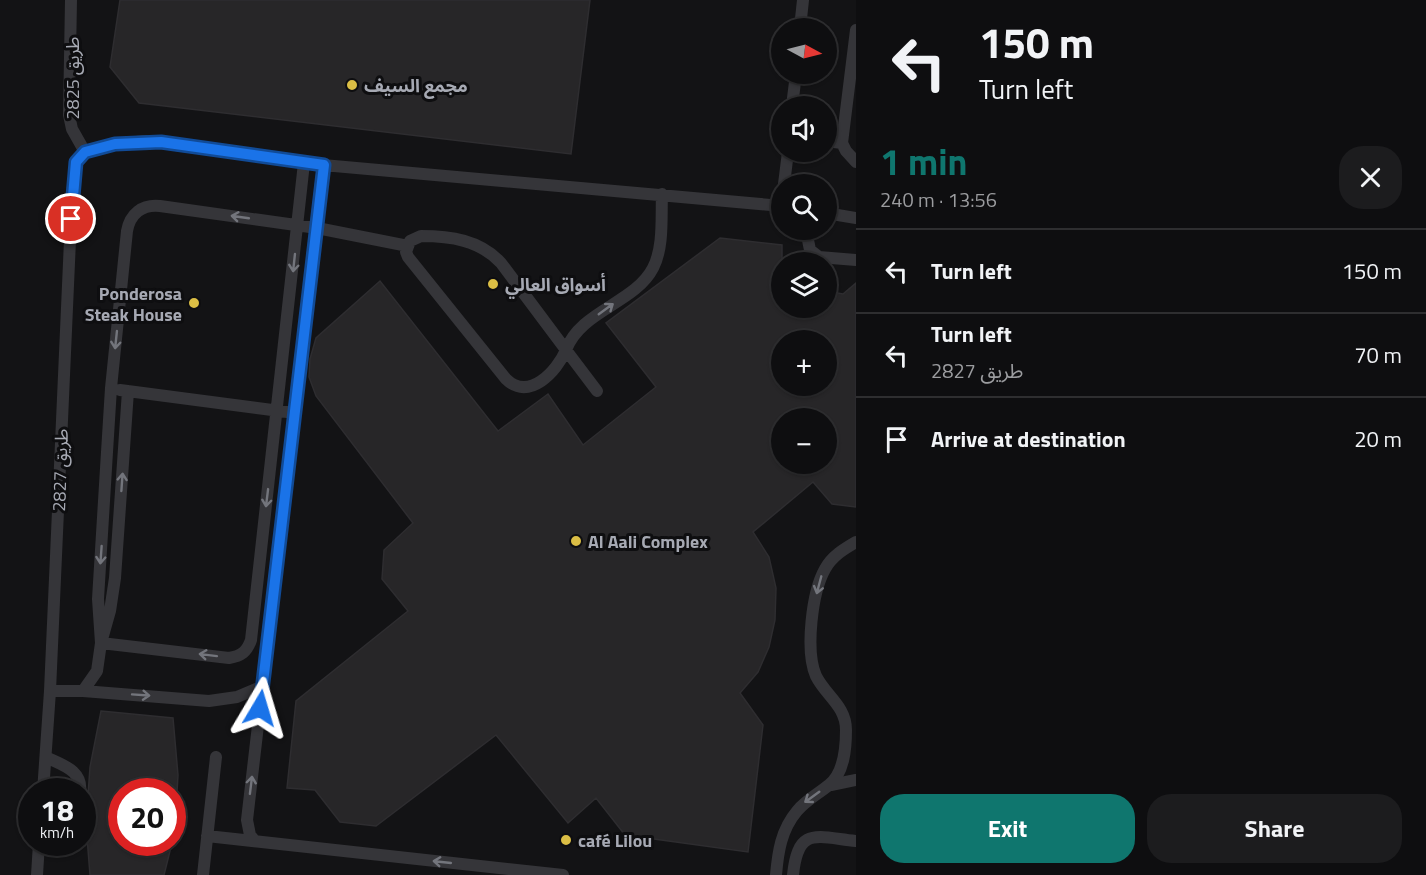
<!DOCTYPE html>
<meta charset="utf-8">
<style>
:root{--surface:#0e0e10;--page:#1c1c1e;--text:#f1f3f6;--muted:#9b9c9f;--line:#2e2e30;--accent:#0f766e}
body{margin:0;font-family:"Titillium Web","Noto Sans Arabic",sans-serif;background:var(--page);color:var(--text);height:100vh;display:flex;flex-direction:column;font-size:22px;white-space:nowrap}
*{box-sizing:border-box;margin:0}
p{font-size:20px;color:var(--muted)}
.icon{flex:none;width:33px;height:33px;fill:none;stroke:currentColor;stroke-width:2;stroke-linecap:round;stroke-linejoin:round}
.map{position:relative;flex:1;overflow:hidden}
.panel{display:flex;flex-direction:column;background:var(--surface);width:570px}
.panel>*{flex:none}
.guide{background:#0e0e10;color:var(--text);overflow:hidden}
.needle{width:39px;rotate:97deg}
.tools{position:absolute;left:771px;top:18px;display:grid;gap:12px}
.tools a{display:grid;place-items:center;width:66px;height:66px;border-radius:50%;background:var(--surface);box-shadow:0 2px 4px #0004,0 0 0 2px var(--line);font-size:30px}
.speed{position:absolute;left:18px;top:778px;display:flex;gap:12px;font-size:30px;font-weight:700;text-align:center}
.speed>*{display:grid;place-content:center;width:78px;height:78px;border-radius:50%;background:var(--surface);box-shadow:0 2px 4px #0004,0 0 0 2px var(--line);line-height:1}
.speed small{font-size:15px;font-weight:400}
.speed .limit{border:9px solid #d22;background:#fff;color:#111}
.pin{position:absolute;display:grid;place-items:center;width:51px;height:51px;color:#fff;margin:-26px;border:3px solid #fff;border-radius:50%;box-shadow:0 2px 6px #0007}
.me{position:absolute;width:66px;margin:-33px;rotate:7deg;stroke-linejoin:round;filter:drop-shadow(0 0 4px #0008)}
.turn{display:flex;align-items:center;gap:21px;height:126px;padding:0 24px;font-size:27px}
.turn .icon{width:78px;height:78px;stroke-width:2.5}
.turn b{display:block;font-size:42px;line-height:51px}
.round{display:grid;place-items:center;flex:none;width:63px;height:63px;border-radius:24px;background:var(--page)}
.overview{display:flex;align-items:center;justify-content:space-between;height:102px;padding:0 24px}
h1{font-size:36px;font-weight:700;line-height:45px;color:var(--accent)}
.cta{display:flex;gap:12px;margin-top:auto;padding:12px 24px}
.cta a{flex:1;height:69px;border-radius:24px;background:var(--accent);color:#fff;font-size:24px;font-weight:700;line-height:69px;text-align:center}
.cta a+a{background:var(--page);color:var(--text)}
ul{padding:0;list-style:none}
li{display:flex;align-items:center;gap:18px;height:84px;padding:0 24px;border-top:2px solid var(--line)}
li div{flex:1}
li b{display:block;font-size:22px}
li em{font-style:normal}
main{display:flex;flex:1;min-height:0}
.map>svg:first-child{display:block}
.building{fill:#272628;stroke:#2e2d30;stroke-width:1.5;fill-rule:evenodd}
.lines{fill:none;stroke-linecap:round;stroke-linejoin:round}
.lane{stroke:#353539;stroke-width:12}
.oneway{stroke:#73757c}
.route-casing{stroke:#114b97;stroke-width:15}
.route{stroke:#1a73e8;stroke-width:10}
.poi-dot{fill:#dbbe45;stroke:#0e0e10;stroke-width:2}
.labels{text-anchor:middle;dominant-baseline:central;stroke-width:6;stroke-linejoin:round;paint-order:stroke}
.street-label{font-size:18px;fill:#a6a9b3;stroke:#0e0e10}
.poi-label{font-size:18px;font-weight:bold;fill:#a6a9b3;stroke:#0e0e10;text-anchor:start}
</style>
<main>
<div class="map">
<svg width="856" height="875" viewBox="0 0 856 875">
<rect width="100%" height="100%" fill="#131315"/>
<path class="building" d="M 120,0 L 590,0 L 571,154 L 139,103 L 110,67 Z
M 720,238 L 782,245 L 782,308 L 826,308 L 826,291 L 843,294 L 856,283 L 856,507 L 832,504 L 813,482 L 753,532 L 769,557 L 776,588 L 775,620 L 769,647 L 758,672 L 740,693 L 763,725 L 748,852 L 625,835 L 596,798 L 568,823 L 496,735 L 376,826 L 340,822 L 315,790 L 287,788 L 296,701 L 408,611 L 382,579 L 384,550 L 413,523 L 316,396 L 309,377 L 310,359 L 316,338 L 380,281 L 498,431 L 548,394 L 583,445 L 656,387 L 606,323 ZM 782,340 L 826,340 L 826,386 L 782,386 ZM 782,418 L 826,418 L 826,464 L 782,464 Z
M 101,711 L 173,718 L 178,775 L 177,792 L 122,792 L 122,843 L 172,843 L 164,875 L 90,875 L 86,824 L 90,767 Z"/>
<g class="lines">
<path class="lane" d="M 71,0 L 69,115 L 72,129 L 85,152
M 800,28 L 803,0
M 856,30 L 842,143 L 846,151 L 856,162
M 792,106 L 796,74
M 826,141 L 842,143
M 784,184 L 788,152
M 826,213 L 856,218
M 806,230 L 810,250 L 819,257 L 856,260
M 421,236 C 450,236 480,240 501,263 L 566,350 C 557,371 529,402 506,379 L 408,257 L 406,252 L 410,241 Z
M 120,390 L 295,413
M 128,391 L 115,578 L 110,611 L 101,643 L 229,658 C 241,656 247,652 251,640 L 304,163
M 597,391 L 566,350 C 580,311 635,303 653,268 C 664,247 661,217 662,194
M 50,691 L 83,691 L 209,701 L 237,697 L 263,686
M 83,691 L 97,671 L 101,643 L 98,599 L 107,452 L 111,388 L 127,231 C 130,214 142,204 160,206 L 317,228 L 408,246
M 46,757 C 62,765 83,770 80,792
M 831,785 L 856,780
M 43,792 L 50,691 L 72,195 L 76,162 L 85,152 L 115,144 L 146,141 L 323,165 L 782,206
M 207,836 L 563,875
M 255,841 L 250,835 L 247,820 L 323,165
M 39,844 L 55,843
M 37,875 L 39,843
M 203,875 L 216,757
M 776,875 C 778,852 781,830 797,811 C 806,800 818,794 829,785 C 844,773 846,749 846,730 C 846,706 826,696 816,676 C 805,651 812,592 825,569 C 832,556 844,549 856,542
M 793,875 C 798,826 816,837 856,841"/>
</g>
<defs><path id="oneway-shaft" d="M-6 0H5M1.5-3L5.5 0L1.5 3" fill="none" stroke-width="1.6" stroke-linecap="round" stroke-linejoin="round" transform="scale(1.5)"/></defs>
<g class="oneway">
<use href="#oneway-shaft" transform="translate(240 217) rotate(-172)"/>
<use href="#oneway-shaft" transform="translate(294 263) rotate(96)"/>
<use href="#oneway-shaft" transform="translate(606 309) rotate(-36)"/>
<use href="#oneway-shaft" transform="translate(116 340) rotate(96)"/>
<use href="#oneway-shaft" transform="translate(122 482) rotate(-86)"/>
<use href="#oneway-shaft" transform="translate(267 498) rotate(97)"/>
<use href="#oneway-shaft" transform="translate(101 555) rotate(94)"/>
<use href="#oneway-shaft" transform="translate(819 585) rotate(105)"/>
<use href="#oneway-shaft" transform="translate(208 655) rotate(-173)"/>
<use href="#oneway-shaft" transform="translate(141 695) rotate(4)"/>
<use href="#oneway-shaft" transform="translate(251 785) rotate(-83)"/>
<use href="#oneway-shaft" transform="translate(812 797) rotate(144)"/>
<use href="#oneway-shaft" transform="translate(442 862) rotate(-174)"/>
</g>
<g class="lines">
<g class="route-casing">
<path id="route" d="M 71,219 L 76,162 L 85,152 L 115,144 L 161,142 L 324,165 L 260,708"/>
</g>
<use href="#route" class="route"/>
</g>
<g class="poi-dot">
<circle cx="352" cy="85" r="6"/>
<circle cx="493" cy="284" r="6"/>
<circle cx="194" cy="303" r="6"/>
<circle cx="576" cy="541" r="6"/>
<circle cx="566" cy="840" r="6"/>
</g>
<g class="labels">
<g class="street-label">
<text transform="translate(72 78) rotate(-90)">طريق 2825</text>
<text transform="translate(60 470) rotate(-88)">طريق 2827</text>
</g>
<g class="poi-label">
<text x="364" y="85">مجمع السيف</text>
<text x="505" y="284">أسواق العالي</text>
<text x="182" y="293" text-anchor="end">Ponderosa<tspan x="182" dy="21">Steak House</tspan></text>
<text x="588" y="541">Al Aali Complex</text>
<text x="578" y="840">café Lilou</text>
</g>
</g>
</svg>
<div class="tools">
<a><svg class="needle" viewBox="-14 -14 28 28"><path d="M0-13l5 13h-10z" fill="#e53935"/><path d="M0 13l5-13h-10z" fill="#9b9c9f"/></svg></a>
<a><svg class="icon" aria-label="sound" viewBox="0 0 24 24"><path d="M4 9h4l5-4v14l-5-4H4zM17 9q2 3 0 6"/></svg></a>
<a><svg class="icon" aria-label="search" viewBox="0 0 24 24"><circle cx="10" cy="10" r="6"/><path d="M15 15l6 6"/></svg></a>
<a><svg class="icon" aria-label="layers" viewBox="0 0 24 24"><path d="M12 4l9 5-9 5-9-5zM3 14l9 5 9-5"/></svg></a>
<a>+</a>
<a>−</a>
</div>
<div class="speed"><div>18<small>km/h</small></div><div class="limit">20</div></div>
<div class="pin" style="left:71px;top:219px;background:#d93025"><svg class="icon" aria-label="arrive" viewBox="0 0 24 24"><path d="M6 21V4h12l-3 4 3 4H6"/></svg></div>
<svg class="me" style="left:260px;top:708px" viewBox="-20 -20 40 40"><path d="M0-17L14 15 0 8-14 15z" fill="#1a73e8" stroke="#fff" stroke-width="4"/></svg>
</div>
<section class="panel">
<div class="guide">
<div class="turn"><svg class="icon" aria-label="left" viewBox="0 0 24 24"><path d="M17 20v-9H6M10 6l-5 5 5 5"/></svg><div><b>150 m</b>Turn left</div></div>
</div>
<div class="overview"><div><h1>1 min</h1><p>240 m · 13:56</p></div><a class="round"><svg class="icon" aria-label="close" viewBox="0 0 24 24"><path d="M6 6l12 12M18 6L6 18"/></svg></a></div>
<ul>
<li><svg class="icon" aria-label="left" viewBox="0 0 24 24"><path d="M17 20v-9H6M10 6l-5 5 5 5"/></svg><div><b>Turn left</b></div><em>150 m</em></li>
<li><svg class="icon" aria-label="left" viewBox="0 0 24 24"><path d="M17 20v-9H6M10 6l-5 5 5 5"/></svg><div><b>Turn left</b><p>طريق 2827</p></div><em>70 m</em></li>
<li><svg class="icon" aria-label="arrive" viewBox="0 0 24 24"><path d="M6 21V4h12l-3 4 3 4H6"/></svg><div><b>Arrive at destination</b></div><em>20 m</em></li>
</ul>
<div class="cta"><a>Exit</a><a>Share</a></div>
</section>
</main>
